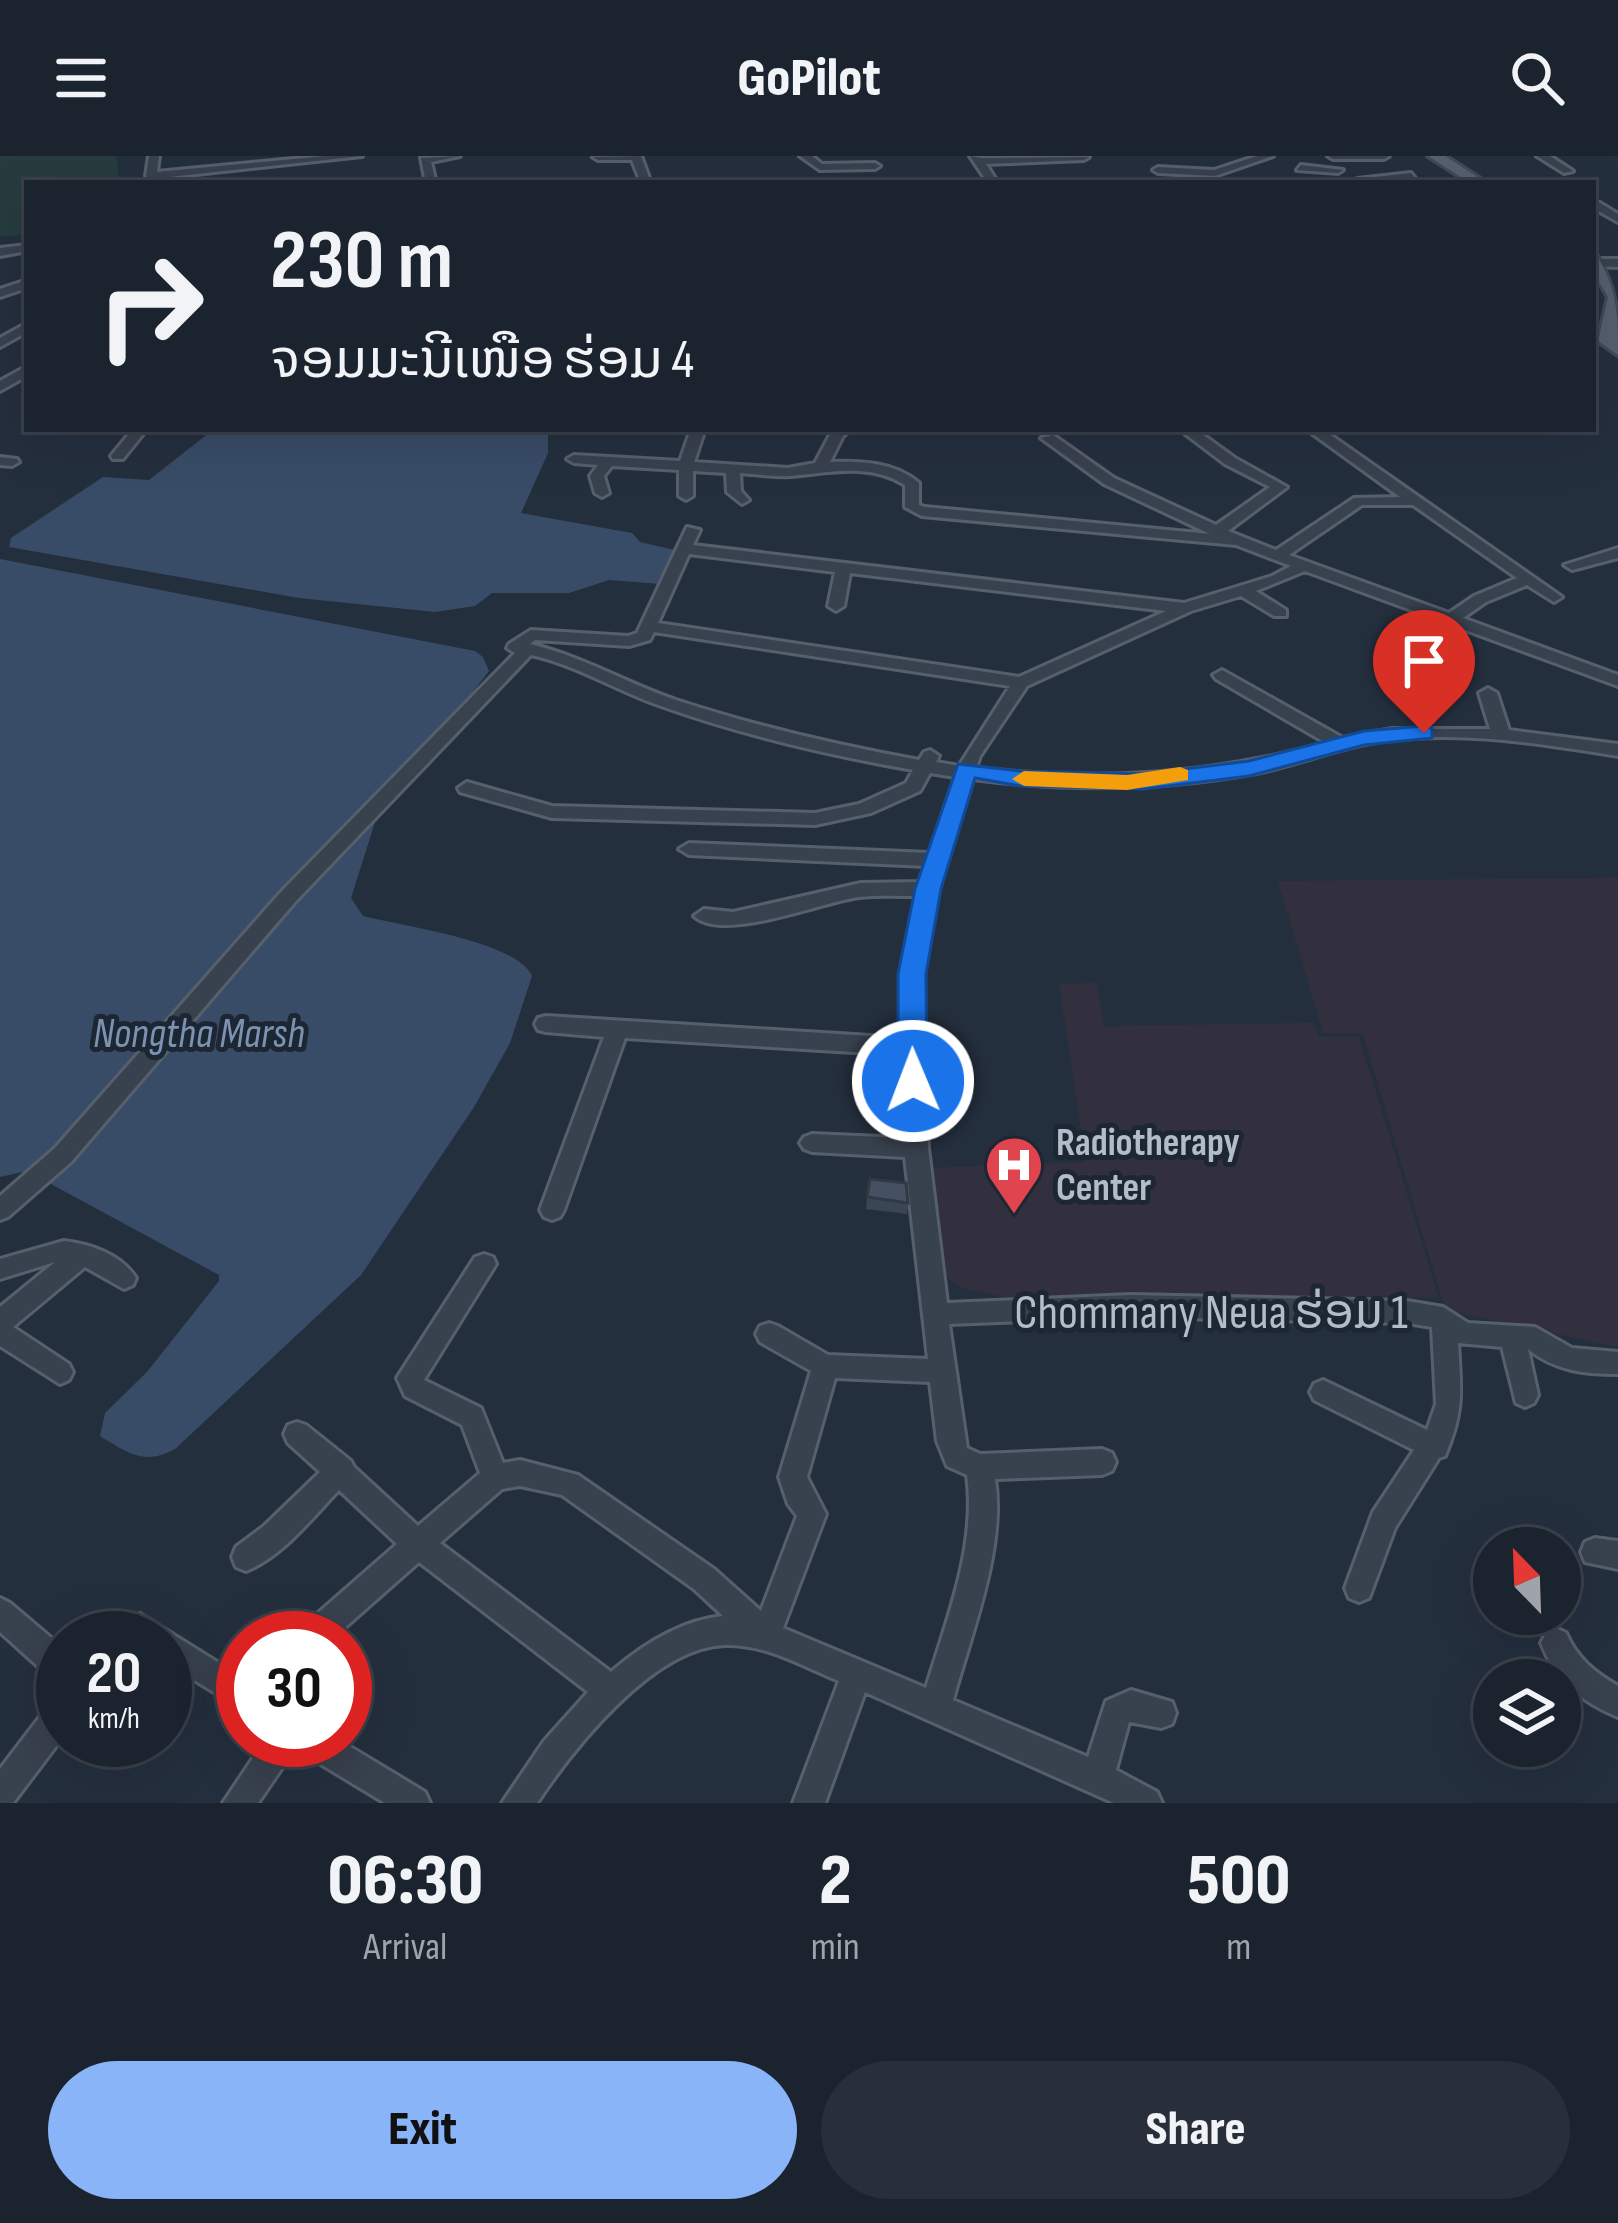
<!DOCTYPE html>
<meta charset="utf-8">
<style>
:root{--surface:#1b232e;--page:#282f3a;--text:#f1f3f6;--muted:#a0a4aa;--line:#39404a;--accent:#8ab4f8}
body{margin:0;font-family:"Sofia Sans Condensed","Noto Sans Lao",sans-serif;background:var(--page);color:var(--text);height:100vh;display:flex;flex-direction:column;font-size:45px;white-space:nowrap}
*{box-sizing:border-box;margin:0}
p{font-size:39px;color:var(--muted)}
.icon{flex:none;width:66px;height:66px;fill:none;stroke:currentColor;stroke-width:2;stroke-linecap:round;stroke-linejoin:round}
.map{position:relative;height:1647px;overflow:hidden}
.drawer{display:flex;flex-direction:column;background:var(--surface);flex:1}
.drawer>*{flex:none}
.guide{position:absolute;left:24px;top:24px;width:1572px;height:252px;border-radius:0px;box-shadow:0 12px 48px #0002,0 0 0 3px var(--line);background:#1b232e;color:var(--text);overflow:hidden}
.needle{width:78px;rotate:337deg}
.controls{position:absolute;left:1473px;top:1371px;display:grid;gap:24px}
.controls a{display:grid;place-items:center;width:108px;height:108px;border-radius:50%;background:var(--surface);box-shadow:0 12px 48px #0002,0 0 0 3px var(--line);font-size:60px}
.speed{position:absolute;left:36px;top:1455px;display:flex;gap:24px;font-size:60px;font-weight:700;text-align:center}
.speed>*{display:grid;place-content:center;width:156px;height:156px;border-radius:50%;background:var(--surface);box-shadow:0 12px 48px #0002,0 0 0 3px var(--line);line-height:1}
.speed small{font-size:30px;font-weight:400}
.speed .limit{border:18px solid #d22;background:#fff;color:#111}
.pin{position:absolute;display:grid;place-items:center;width:102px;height:102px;color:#fff;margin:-123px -51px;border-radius:50% 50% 50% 0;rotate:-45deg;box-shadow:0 0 12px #0007}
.pin .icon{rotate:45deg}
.me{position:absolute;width:132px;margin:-66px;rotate:359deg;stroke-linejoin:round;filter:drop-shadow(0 0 9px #0008)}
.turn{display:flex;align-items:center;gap:42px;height:252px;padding:0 48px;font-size:54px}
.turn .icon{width:156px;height:156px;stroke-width:2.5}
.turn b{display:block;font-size:84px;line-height:102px}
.eta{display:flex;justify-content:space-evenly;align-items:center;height:204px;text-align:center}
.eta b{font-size:72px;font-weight:800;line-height:84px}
.button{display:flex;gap:24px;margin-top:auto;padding:24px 48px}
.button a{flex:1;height:138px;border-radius:72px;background:var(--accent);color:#111;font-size:48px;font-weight:800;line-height:138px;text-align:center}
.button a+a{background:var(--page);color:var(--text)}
header{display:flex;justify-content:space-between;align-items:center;height:156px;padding:0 48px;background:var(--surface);font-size:54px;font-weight:800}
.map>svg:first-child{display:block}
.medical{fill:#32303f}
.green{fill:#263c3f}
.water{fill:#394c67}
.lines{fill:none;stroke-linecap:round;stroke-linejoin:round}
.minor-casing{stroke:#565f6c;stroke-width:6}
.major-casing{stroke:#414a57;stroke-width:6}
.minor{fill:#38414e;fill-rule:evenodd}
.major{fill:#56606e;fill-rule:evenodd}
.wall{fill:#3b4654}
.building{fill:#455162;stroke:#303945;stroke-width:3}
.route{fill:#1a73e8;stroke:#114b97;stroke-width:3}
.slow{fill:#f59e0b}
.labels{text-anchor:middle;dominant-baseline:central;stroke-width:10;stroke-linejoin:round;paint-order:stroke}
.poi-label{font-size:39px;font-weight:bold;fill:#b4bcc9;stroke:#1d2633;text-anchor:start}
.water-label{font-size:42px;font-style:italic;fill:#7c92b1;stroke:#1d2633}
.near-street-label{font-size:48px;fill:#b4bcc9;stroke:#1d2633}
</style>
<header><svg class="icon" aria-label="menu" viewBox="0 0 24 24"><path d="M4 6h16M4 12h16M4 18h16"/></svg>GoPilot<svg class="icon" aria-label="search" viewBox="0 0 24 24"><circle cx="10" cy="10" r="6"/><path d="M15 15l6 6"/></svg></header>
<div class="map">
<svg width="1618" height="1647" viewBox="0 0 1618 1647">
<rect width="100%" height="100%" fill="#242f3e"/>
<path class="medical" d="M 1618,722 L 1618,1191 L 1445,1154 L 1363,878 L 1323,877 L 1278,725 Z
M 1097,827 L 1104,870 L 1313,867 L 1319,880 L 1359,881 L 1439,1142 L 1107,1137 L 1004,1141 L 962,1132 L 946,1120 L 937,1109 L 929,1012 L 1086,1006 L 1059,828 Z"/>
<path class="green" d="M 0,0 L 116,0 L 120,27 L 27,27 L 27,78 L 0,81 Z"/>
<path class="water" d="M 214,273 L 548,273 L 548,297 L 521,357 L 632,377 L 640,386 L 679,395 L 661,428 L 609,424 L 569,437 L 492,437 L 475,450 L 435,456 L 299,442 L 9,391 L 11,382 L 103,321 L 149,324 Z
M 0,403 L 475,495 L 483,501 L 489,515 L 376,663 L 351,742 L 363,760 C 401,770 517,785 532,820 L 510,887 L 474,951 L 361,1119 L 175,1293 C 144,1310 128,1297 100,1280 L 105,1257 L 147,1216 L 219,1125 L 219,1119 L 27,1015 L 0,1021 Z"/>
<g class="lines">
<g class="minor-casing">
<path id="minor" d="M 149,0 L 159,0 L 157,16 L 325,0 L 362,0 L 151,23 L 146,20 Z
M 460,0 L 431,6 L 436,27 L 426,27 L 421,2 Z
M 641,0 L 651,27 L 641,27 L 632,4 L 598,4 L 593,1 Z
M 800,0 L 812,0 L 822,8 L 875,7 L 880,10 L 875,13 L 820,14 Z
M 970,0 L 981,2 L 1089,1 L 1084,4 L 986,8 L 998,27 L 988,27 Z
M 1257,0 L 1273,0 L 1215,20 L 1158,17 L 1153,14 L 1158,11 L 1214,14 Z
M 1328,0 L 1389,0 L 1384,3 L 1333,3 Z
M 1537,0 L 1550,0 L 1573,15 L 1564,17 Z
M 1301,9 L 1343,14 L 1338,17 L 1297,14 Z
M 1411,17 L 1415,22 L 1352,26 L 1357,23 Z
M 456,24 L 510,24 L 515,27 L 451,27 Z
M 1593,46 L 1600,47 L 1618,58 L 1618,66 L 1593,52 Z
M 27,89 L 27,95 L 0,100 L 0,92 Z
M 1597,103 L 1618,103 L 1618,111 L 1593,110 L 1593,104 Z
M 27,124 L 27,132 L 0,141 L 0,133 Z
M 27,167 L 27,176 L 0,191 L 0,182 Z
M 1593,175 L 1618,184 L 1618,193 L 1593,184 Z
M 27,210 L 27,220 L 0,235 L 0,225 Z
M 133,273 L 147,273 L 123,303 L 113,303 L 111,300 Z
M 691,273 L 705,273 L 694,306 L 788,312 L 815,307 L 832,275 L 852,273 L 843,280 L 830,306 C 861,305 895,306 919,327 L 919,349 L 925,351 L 1210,378 L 1104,328 L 1041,282 L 1053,279 L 1114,322 L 1216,369 L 1270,331 L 1225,308 L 1179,273 L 1195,273 L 1235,302 L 1287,331 L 1228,375 L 1276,394 L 1354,342 L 1400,341 L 1306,273 L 1322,273 L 1562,441 L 1554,446 L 1527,429 L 1486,446 L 1463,462 L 1618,519 L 1618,530 L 1305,415 L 1256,435 L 1286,454 L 1286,460 L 1274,460 L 1241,440 L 1191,455 L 1027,530 L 980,600 L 976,612 C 1094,626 1211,619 1326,587 L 1216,523 L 1213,519 L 1222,514 L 1343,582 L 1392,573 L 1490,573 L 1479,537 L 1488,532 L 1497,537 L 1509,574 L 1618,588 L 1618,600 C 1543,588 1466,575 1390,584 C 1344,589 1301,608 1256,617 C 1163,634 1066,635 973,623 L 938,733 L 922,818 L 928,992 L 947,1147 L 1130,1139 L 1407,1145 L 1443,1151 L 1468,1167 L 1535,1171 L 1572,1192 L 1618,1196 L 1618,1218 C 1585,1218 1555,1215 1528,1193 L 1538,1239 L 1534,1247 L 1525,1251 L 1516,1247 L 1502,1191 L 1458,1187 C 1461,1236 1464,1255 1445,1300 L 1439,1302 L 1395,1372 L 1369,1442 L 1359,1446 L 1349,1442 L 1345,1432 L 1373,1356 L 1414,1294 L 1314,1244 L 1310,1236 L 1314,1228 L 1323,1224 L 1427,1274 L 1436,1248 L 1432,1171 L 1407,1167 L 1130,1161 L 949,1168 L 967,1292 L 980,1298 L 1102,1293 L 1112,1297 L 1116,1306 L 1112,1315 L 1102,1319 L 995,1323 C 1006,1391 971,1478 953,1544 L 1088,1601 L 1106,1545 L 1131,1534 L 1172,1546 L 1176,1557 L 1172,1568 L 1161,1572 L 1129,1566 L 1116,1614 L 1157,1636 L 1162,1647 L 1114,1647 L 865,1536 L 825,1647 L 793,1647 L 839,1525 C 802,1510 766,1488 725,1489 C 653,1491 573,1593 537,1647 L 502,1647 L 544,1585 L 588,1536 L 419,1406 L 333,1482 L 296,1482 L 301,1472 L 397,1388 L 339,1334 C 312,1362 283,1400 246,1415 L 236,1411 L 232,1401 L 236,1391 L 264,1370 L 320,1316 L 288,1287 L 284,1278 L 288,1269 L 297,1266 L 306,1269 L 351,1305 L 354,1311 L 418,1370 L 480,1317 L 462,1269 L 405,1240 L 397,1222 L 475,1101 L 484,1098 L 493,1101 L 496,1108 L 424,1224 L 481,1252 L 503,1307 L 520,1304 L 578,1319 L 714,1413 L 761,1455 L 797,1360 L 788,1348 L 779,1321 L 811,1215 L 760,1186 L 756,1178 L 760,1170 L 769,1167 L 778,1170 L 828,1199 L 928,1203 L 905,1001 L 812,996 L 804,993 L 800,987 L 804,981 L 812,978 L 904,982 L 903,899 L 625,882 L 564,1054 L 560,1061 L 552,1064 L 544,1061 L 540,1054 L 604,881 L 546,876 L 538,874 L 535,868 L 538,862 L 546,860 L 903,882 L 902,818 L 917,740 C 898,740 878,739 859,741 C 821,746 724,787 694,760 L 704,753 L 733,756 L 861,727 L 920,726 L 926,710 L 689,699 L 679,693 L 689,687 L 930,697 L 955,621 L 930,617 L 920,635 L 871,657 L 815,669 L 552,662 L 460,636 L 458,632 L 467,626 L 552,650 L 815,657 L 859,648 L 906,627 L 913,614 C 828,599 742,579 661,550 C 617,535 577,509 531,499 L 295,746 L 71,1006 L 8,1061 L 0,1064 L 0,1040 L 55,992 L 281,736 L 515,497 L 507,492 L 509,488 L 531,474 L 628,480 L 637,477 L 687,371 L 700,374 L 693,389 L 1184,447 L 1272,420 L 1291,410 L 1236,389 L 922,360 L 905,351 L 905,329 C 869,306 829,317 790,320 C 774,321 756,318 740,317 L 741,335 L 749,344 L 742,348 L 727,336 L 726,317 L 693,315 L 693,340 L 686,344 L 679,340 L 679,314 L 612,310 L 604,320 L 609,337 L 602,341 L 595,337 L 590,320 L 598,309 L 574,307 L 567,303 L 574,299 L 680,305 ZM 1362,349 L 1413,349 L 1517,422 L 1474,440 L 1449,457 L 1289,399 ZM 689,398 L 835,416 L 828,450 L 836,455 L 844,450 L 850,417 L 1166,455 L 1019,521 L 658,467 ZM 654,476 L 1010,530 L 959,610 L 936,606 L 939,600 L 930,594 L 924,596 L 919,604 C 837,589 755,570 676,544 C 626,527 582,500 530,488 L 535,484 L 629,490 L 650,484 ZM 835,1222 L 930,1226 L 937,1285 L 947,1310 L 967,1319 C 977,1389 946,1466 926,1532 L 783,1472 L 826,1358 L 807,1321 ZM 520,1330 L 562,1339 L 694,1433 L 723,1460 C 682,1464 642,1489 611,1516 L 440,1387 L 502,1333 Z
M 0,301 L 17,303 L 19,306 L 12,310 L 0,309 Z
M 1618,392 L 1618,402 L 1572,414 L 1564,409 Z
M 64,1085 C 90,1088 121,1098 136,1122 L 133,1129 L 124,1133 L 85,1111 L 13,1171 L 69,1208 L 73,1216 L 69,1224 L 60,1228 L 0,1190 L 0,1151 L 55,1106 L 0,1123 L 0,1103 Z
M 1595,1382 L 1618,1385 L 1618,1413 L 1585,1406 L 1581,1396 L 1585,1386 Z
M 0,1442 L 10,1447 L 63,1492 L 63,1527 L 52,1523 L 0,1476 Z
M 140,1458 L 243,1522 L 243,1554 L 165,1506 L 165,1482 L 109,1482 L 114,1472 Z
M 1556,1472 L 1566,1477 C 1577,1502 1594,1516 1618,1530 L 1618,1561 C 1580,1545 1556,1525 1541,1487 L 1546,1477 Z
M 63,1541 L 63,1581 L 13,1647 L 0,1647 L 0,1613 L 52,1545 Z
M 265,1584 L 339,1584 L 425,1636 L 430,1647 L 385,1647 L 299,1595 L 297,1590 L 258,1647 L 223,1647 Z"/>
</g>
<g class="major-casing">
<path id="major" d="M 1428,0 L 1445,0 L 1487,27 L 1470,27 Z
M 1593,99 L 1598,101 C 1618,137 1618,160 1618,199 L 1598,185 L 1608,141 L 1593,116 Z"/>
</g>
<use href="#minor" class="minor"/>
<use href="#major" class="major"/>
</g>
<path class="wall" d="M 867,1041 L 908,1047 L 907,1058 L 866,1053 Z"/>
<path class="building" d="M 870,1023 L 906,1027 L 908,1047 L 867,1041 Z"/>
<path class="route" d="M 1424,570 L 1432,572 L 1432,582 L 1364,589 L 1249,620 L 1144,633 L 1020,630 L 975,622 L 941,733 L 926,818 L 927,925 L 923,932 L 902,932 L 898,925 L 898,818 L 915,733 L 958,608 L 1020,615 L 1144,618 L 1249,605 L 1364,575 Z"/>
<path class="slow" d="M 1180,611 L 1188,614 L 1188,624 L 1127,634 L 1024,630 L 1012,623 L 1024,615 L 1127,619 Z"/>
<defs>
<g id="hospital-pin" transform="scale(3)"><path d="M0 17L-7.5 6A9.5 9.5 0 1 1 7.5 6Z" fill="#e0444e" stroke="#1d2633"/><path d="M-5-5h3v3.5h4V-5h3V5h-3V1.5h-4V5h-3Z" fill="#fff"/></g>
</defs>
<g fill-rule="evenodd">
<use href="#hospital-pin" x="1014" y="1009"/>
</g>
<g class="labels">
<g class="poi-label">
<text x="1056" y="987">Radiotherapy<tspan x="1056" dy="45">Center</tspan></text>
</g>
<g class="water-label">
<text x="199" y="878">Nongtha Marsh</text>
</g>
<g class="near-street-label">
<text x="1211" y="1157">Chommany Neua ຮ່ອມ 1</text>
</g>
</g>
</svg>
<div class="controls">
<a><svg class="needle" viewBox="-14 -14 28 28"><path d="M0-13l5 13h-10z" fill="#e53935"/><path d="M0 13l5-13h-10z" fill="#a0a4aa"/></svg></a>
<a><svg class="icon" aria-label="layers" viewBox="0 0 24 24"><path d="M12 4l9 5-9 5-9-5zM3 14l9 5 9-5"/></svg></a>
</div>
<div class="speed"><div>20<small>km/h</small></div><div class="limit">30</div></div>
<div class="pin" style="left:1424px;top:577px;background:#d93025"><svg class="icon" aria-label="arrive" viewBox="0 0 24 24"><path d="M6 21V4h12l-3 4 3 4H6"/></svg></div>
<svg class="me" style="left:913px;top:925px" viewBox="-20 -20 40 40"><circle r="17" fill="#1a73e8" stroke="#fff" stroke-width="3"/><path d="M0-11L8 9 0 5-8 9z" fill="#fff"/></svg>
<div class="guide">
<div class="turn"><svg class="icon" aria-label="right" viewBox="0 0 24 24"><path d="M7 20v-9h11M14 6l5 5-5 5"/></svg><div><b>230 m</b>ຈອມມະນີເໜືອ ຮ່ອມ 4</div></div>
</div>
</div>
<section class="drawer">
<div class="eta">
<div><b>06:30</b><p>Arrival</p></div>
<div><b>2</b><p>min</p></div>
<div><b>500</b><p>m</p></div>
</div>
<div class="button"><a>Exit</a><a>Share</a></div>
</section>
